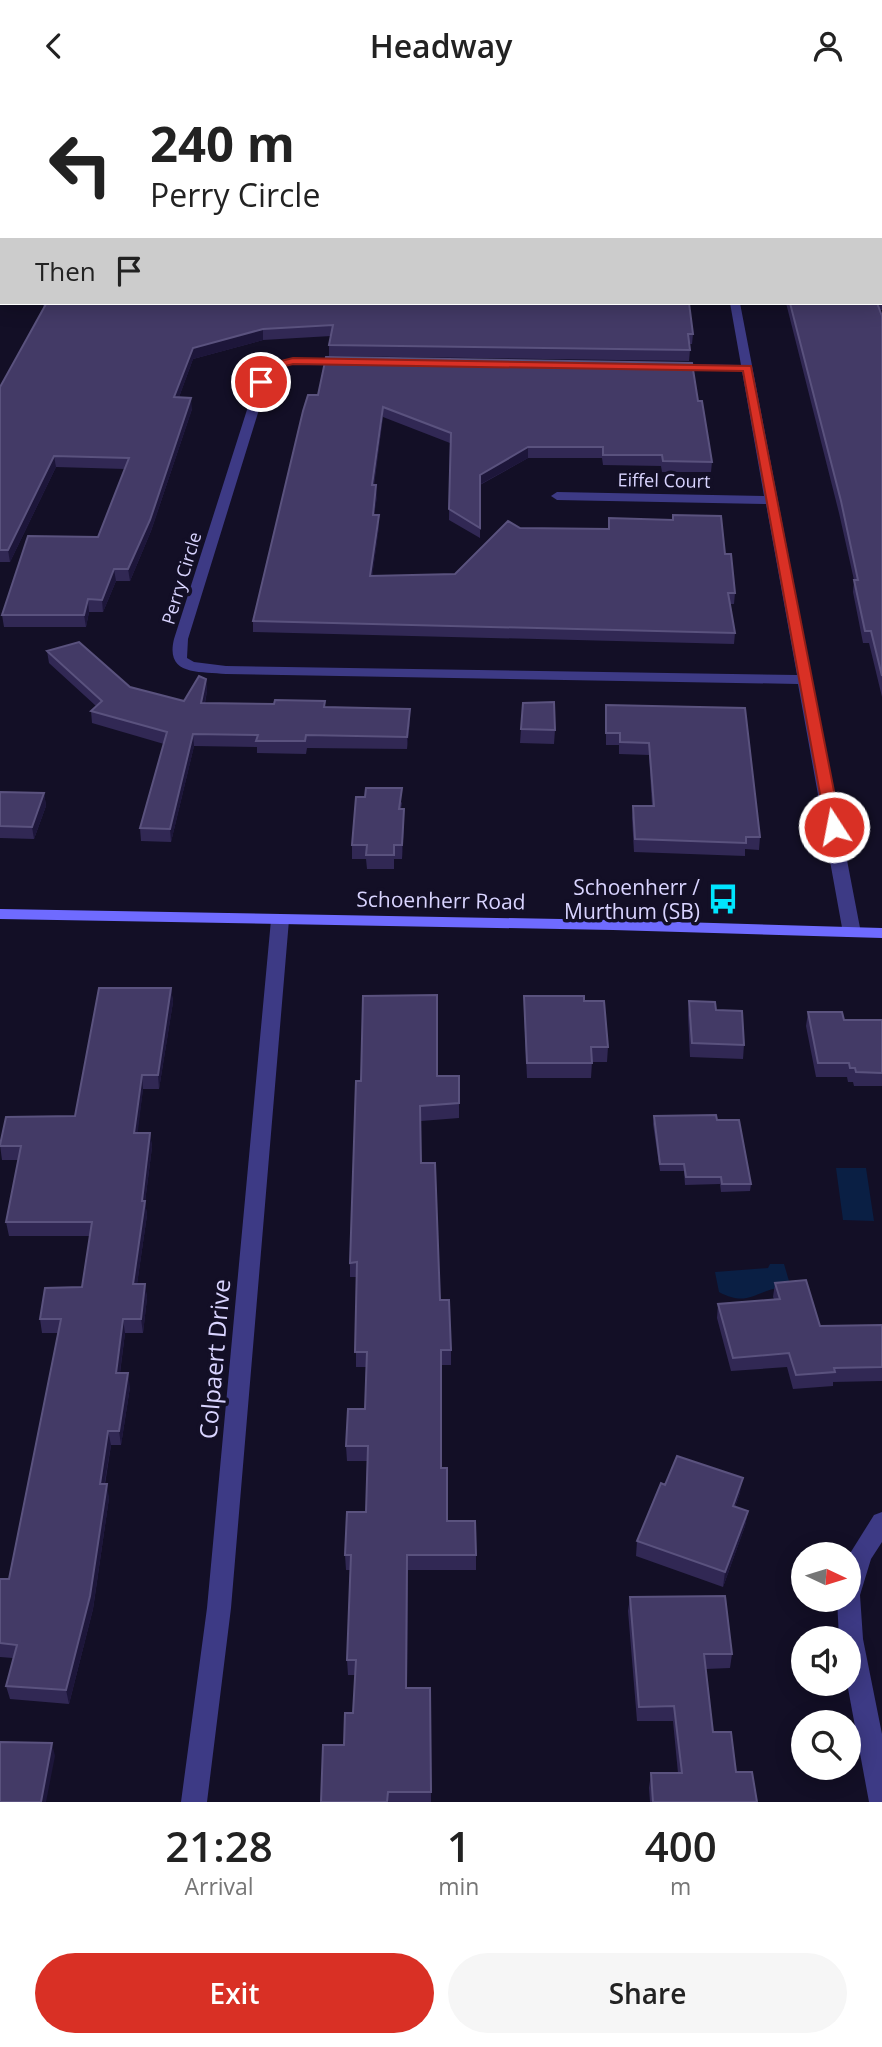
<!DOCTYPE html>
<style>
:root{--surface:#fff;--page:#f6f6f6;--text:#222;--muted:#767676;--accent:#d93025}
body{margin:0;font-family:"Open Sans",sans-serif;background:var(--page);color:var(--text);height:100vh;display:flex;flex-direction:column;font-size:26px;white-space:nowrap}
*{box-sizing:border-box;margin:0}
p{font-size:23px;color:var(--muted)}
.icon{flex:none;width:38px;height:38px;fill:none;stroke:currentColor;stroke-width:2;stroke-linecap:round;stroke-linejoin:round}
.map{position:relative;height:1711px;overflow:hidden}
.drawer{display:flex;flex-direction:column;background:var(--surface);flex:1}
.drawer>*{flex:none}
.banner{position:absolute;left:0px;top:0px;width:882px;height:214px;box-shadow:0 4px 18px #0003;background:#fff;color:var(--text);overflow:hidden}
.needle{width:46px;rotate:94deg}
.buttons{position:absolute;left:791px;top:1451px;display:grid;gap:14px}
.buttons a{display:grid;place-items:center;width:70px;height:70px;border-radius:50%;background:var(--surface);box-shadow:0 4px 18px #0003;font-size:35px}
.pin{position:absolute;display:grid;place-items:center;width:60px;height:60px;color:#fff;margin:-30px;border:4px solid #fff;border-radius:50%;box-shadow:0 2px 7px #0007}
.me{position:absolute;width:77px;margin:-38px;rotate:349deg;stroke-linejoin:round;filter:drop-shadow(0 0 5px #0008)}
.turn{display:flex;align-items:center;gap:24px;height:147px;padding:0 35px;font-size:32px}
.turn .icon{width:91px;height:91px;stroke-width:2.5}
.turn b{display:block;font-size:49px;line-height:60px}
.then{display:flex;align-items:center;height:66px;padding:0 35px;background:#0003;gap:14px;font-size:26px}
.eta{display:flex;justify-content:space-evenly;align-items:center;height:119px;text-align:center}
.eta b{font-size:42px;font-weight:600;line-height:49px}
.cta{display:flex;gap:14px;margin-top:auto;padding:14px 35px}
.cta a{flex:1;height:80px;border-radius:42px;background:var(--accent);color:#fff;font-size:28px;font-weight:600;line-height:80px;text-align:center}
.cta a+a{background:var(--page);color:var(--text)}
header{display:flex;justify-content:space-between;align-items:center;height:91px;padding:0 35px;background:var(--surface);font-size:32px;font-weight:600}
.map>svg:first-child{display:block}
.water{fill:#0a1f44}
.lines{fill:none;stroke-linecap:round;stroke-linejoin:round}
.minor{fill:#3d3a85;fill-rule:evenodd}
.tertiary{fill:#3d3a85;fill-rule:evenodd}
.secondary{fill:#6f6bff;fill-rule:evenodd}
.wall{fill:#312854}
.shaded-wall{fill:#1d163a}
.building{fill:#433a66;stroke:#5a527e;stroke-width:2}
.route{fill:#d93025;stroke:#8d1f18;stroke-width:2}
.labels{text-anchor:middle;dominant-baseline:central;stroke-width:7;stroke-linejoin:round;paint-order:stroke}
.far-street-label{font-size:18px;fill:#d9d4ff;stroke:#130f26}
.poi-label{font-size:21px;fill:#d9d4ff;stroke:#130f26;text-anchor:end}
.street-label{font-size:21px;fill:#d9d4ff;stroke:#130f26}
.near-street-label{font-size:24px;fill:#d9d4ff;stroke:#130f26}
</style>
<header><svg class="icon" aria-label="back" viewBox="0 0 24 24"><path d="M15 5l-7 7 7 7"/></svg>Headway<svg class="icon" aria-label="person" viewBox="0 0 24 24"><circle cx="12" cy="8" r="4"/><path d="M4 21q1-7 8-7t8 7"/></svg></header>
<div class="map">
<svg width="882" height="1711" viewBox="0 0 882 1711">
<rect width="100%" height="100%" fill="#130f26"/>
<path class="water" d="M 836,1077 L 866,1077 L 874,1130 L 843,1129 Z
M 770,1173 L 784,1173 L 789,1190 L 784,1196 C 755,1199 749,1217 719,1201 L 715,1181 L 768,1177 Z"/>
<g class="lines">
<path class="minor" d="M 344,0 L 352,0 L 352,2 L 344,2 Z
M 570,0 L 578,0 L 578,2 L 570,2 Z
M 821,0 L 833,0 L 820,2 Z
M 0,28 L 2,28 L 2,34 L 0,34 Z
M 730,212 L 740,212 L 861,842 L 858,846 L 846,846 L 843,842 L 798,593 L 226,583 C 199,580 165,585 174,548 L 259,281 L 285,268 L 349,268 L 353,269 L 353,273 L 287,274 L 270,283 L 188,548 L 187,567 L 194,571 L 226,575 L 797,584 L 766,413 L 557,409 L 551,405 L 557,401 L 764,405 L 742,280 L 670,279 L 664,276 L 670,273 L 741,274 Z
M 280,824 L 289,829 L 231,1517 L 207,1711 L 181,1711 L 207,1517 L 271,829 Z
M 882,1421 L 882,1451 L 871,1468 L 860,1504 L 863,1548 L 882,1643 L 882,1711 L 869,1711 L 847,1592 L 849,1547 L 839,1547 L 837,1508 L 849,1508 L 849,1464 L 874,1424 Z"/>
<path class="tertiary" d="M 107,0 L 115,0 L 106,2 Z
M 0,177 L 2,177 L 0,186 Z"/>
<path class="secondary" d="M 0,818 L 613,829 L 882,837 L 882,847 L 613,839 L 0,828 Z"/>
</g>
<path class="wall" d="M 839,0 L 882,0 L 882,80 L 880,80 L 880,2 L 840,2 Z
M 880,80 L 882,80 L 882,219 L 880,219 L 882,225 L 882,606 L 869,552 L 863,552 L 853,501 L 854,489 L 839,422 L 786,212 L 880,212 Z
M 43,213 L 693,243 L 692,253 L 689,253 L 690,259 L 689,270 L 329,265 L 329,254 L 331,245 L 263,249 L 193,268 L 179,306 L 192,318 L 151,440 L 130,490 L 116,490 L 103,521 L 89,521 L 86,536 L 4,536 L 2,524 L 98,446 L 125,378 L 56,376 L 10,471 L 0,471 L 0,296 L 44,217 Z
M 308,304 L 698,310 L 712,371 L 711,381 L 662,381 L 661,375 L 603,374 L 602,367 L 528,367 L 480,394 L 480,447 L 449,429 L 450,352 L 383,326 L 374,394 L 377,405 L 374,424 L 379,435 L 372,485 L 455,483 L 520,437 L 608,438 L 609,427 L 673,429 L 673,424 L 725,463 L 735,502 L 734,513 L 730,513 L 735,542 L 734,553 L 253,541 L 253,530 Z
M 47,560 L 130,596 L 184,610 L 206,588 L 207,600 L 205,612 L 410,618 L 410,630 L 407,658 L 307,657 L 306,663 L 257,662 L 257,656 L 194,655 L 171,751 L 141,750 L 140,737 L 164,653 L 92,632 L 91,620 L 96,615 L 49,572 Z
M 606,614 L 760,746 L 759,759 L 745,758 L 745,765 L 634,761 L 632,727 L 633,715 L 652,715 L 649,664 L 619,663 L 619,654 L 606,654 Z
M 521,638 L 555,639 L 554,653 L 520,652 Z
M 0,701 L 44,702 L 46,715 L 34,748 L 0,747 Z
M 402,711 L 401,718 L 404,732 L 402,768 L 394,768 L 394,778 L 367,778 L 366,768 L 352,768 L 352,754 Z
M 171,897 L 173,911 L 159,998 L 143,998 L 137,1042 L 150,1042 L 152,1056 L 145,1111 L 147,1124 L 137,1193 L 145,1193 L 147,1207 L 143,1242 L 125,1242 L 120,1282 L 130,1296 L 121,1354 L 111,1354 L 105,1393 L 109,1407 L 93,1518 L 69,1613 L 10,1608 L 6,1595 L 13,1567 L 0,1566 L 0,1488 L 9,1488 L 58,1242 L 42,1242 L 40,1228 L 82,1196 L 90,1145 L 9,1145 L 6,1131 L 19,1069 L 2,1069 L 0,1054 L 75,1025 Z
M 524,905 L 584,910 L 608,956 L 607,971 L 592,971 L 591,987 L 527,987 L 524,919 Z
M 689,910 L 716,919 L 744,954 L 743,968 L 690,966 L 688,924 Z
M 808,921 L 844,929 L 882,929 L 882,995 L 854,995 L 853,991 L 848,991 L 847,986 L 816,986 L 806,935 Z
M 437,985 L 459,985 L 459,1027 L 421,1030 L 421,1072 L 440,1209 L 451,1259 L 451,1274 L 441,1274 L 441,1377 L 447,1430 L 476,1464 L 476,1479 L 408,1479 L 407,1597 L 430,1597 L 431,1711 L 321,1711 L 344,1654 L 353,1622 L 355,1584 L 348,1584 L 347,1569 L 350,1479 L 346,1479 L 345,1464 L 366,1421 L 367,1370 L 347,1370 L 346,1355 L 365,1318 L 366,1276 L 356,1276 L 356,1186 L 350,1186 L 350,1172 L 356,990 Z
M 654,1025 L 717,1029 L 751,1093 L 750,1100 L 721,1101 L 720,1093 L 685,1094 L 684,1080 L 660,1080 L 653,1033 Z
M 775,1192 L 820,1235 L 882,1234 L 882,1290 L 833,1291 L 833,1295 L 793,1298 L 787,1276 L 731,1280 L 717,1227 L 718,1213 L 774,1208 L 773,1206 Z
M 665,1394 L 740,1402 L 735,1416 L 748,1420 L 745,1435 L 723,1496 L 636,1465 L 637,1450 Z
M 630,1506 L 732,1563 L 730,1577 L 706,1578 L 713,1641 L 736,1681 L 757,1711 L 650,1711 L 649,1697 L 651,1682 L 678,1682 L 673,1630 L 637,1630 L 628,1520 Z"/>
<path class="shaded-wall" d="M 760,0 L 775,0 L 772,2 L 759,2 Z
M 263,238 L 263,249 L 193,268 L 175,317 L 174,306 L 193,257 Z
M 191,307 L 192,318 L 151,440 L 130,490 L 128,478 Z
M 383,316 L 383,326 L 372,405 L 372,394 Z
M 528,356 L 528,367 L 479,394 L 480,384 Z
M 54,365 L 56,376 L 10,471 L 8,459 Z
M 376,394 L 377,405 L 373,435 L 373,424 Z
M 379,424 L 379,435 L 371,496 L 370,485 Z
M 114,478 L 116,490 L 103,521 L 102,509 Z
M 88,508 L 89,521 L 86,536 L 84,524 Z
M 206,588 L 207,600 L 202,624 L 201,612 Z
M 410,618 L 410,630 L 407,658 L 407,646 Z
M 193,643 L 194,655 L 171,751 L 170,738 Z
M 44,702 L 46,715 L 34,748 L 32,736 Z
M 404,718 L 404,732 L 402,768 L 402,754 Z
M 171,897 L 173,911 L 159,998 L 158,984 Z
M 142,984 L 143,998 L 136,1056 L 134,1042 Z
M 150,1042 L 152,1056 L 145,1111 L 147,1124 L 135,1207 L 133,1193 Z
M 145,1193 L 147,1207 L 143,1242 L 141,1228 Z
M 123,1228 L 125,1242 L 118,1296 L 116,1282 Z
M 128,1282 L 130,1296 L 121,1354 L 119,1340 Z
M 108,1340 L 111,1354 L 102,1407 L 100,1393 Z
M 743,1387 L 740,1402 L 730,1429 L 733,1415 Z
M 107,1393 L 109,1407 L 93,1518 L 69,1613 L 66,1599 Z
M 748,1420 L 745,1435 L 723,1496 L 725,1481 Z
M 52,1652 L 55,1665 L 46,1711 L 41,1711 Z"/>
<path class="building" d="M 0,0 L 56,0 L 54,2 L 2,2 L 2,10 L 0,10 Z
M 157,0 L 304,0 L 303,2 L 156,2 Z
M 386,0 L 533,0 L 532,2 L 386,2 Z
M 614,0 L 656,0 L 657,2 L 613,2 Z
M 722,0 L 760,0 L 760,2 L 721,2 Z
M 843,0 L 882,0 L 882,71 L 880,71 L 880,2 L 844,2 Z
M 880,80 L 882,80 L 882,166 L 880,166 Z
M 880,176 L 882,176 L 882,209 L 880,209 Z
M 44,212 L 689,212 L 693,243 L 688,243 L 690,259 L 329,254 L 333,234 L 263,238 L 193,257 L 174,306 L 191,307 L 150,429 L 128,478 L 114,478 L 102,509 L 88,508 L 84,524 L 2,524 L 28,445 L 98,446 L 129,367 L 54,365 L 8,459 L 0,459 L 0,296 L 46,213 L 43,213 Z
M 790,212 L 877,212 L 882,225 L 882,585 L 871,540 L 865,540 L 854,489 L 858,489 L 841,410 Z
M 326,266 L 692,272 L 698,310 L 702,310 L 712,371 L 663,370 L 662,364 L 603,364 L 603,356 L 528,356 L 480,384 L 480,437 L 449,418 L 451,342 L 383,316 L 372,394 L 376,394 L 373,424 L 379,424 L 370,485 L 455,483 L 508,430 L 520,437 L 609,438 L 609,427 L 673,429 L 673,424 L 721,425 L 725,463 L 731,463 L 735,502 L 728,502 L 735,542 L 253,530 L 303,320 L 308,304 L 318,304 Z
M 79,551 L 130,596 L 184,610 L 199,585 L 206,588 L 201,612 L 274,613 L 275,609 L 325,610 L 324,616 L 410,618 L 407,646 L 306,644 L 305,650 L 256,650 L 258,644 L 193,643 L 170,738 L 140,737 L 167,641 L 91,620 L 102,610 L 47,560 Z
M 554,611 L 555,639 L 521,638 L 523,612 Z
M 606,614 L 745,617 L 760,746 L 746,746 L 746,752 L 635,748 L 633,715 L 654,715 L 649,652 L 620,651 L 620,642 L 606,642 Z
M 366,697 L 402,697 L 399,718 L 404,718 L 402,754 L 394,754 L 394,764 L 366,764 L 367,754 L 352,754 L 356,706 L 365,706 Z
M 0,701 L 44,702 L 32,736 L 0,735 Z
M 99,897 L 171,897 L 158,984 L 142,984 L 134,1042 L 150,1042 L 142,1110 L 145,1110 L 133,1193 L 145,1193 L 141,1228 L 123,1228 L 116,1282 L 128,1282 L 119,1340 L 108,1340 L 100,1393 L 107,1393 L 90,1505 L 66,1599 L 6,1595 L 17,1554 L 0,1552 L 0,1488 L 9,1488 L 61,1228 L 40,1228 L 45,1197 L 82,1196 L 92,1131 L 6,1131 L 21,1055 L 0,1055 L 0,1054 L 6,1026 L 75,1025 Z
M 437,904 L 437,985 L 459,985 L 459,1012 L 420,1015 L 421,1072 L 435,1072 L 440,1209 L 449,1209 L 451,1259 L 441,1259 L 441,1377 L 447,1377 L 447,1430 L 475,1430 L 476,1464 L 407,1464 L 406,1597 L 430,1597 L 431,1701 L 388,1701 L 387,1711 L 321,1711 L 323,1654 L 344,1654 L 345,1622 L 353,1622 L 356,1569 L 347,1569 L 351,1464 L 345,1464 L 347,1421 L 366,1421 L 368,1355 L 346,1355 L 348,1318 L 365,1318 L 367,1261 L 355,1261 L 357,1171 L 350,1172 L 356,990 L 361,990 L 363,905 Z
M 524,905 L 584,905 L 584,910 L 604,910 L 608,956 L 591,956 L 592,972 L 527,972 Z
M 689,910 L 715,911 L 716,919 L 742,920 L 744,954 L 692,952 Z
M 808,921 L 842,921 L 844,929 L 882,929 L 882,982 L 856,981 L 855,977 L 850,977 L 849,972 L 818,972 Z
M 716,1024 L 717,1029 L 739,1029 L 751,1093 L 722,1093 L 721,1086 L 686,1086 L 684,1073 L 660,1073 L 654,1025 Z
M 806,1189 L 820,1235 L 882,1234 L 882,1276 L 834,1277 L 835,1281 L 796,1284 L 789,1262 L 733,1267 L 718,1213 L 780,1208 L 775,1192 Z
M 677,1365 L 743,1387 L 733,1415 L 748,1420 L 725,1481 L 637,1450 L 661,1392 L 665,1394 Z
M 725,1505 L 732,1563 L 704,1563 L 713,1641 L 731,1641 L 736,1681 L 752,1681 L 757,1711 L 653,1711 L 651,1682 L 682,1682 L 674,1615 L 639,1616 L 630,1506 Z
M 0,1651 L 52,1652 L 41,1711 L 0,1711 Z"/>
<path class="route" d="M 293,267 L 751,275 L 841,736 L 839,740 L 834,741 L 826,736 L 743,280 L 293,273 L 273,278 L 265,293 L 258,293 L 265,274 Z"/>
<defs>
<g id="bus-bare" transform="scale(2.415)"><path d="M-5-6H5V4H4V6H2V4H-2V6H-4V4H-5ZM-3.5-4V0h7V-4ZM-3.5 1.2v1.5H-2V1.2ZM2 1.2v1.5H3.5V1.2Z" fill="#00e5ff" stroke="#130f26" stroke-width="2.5" paint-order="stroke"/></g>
</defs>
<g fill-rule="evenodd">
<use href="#bus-bare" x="723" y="808"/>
</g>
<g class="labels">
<g class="far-street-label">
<text transform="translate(664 389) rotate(1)">Eiffel Court</text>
<text transform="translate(181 487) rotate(-73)">Perry Circle</text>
</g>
<g class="poi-label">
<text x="700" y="796">Schoenherr /<tspan x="700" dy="24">Murthum (SB)</tspan></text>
</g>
<g class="street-label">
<text transform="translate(441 809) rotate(1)">Schoenherr Road</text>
</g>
<g class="near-street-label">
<text transform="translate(214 1268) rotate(-85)">Colpaert Drive</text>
</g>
</g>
</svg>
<div class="buttons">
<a><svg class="needle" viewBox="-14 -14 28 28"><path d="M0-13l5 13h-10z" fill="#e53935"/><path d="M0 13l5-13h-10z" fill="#767676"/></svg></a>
<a><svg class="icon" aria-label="sound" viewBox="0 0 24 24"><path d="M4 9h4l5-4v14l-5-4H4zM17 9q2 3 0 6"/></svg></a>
<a><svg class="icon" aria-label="search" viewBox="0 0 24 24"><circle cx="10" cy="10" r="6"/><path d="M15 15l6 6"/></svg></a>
</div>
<div class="pin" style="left:261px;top:291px;background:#d93025"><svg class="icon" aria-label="arrive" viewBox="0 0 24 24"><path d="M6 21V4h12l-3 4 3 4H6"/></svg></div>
<svg class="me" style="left:834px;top:736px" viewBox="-20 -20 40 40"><circle r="17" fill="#d93025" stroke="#fff" stroke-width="3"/><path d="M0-11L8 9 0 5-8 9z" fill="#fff"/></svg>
<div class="banner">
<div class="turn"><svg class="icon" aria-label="left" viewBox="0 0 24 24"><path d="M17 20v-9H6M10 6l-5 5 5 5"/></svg><div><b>240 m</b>Perry Circle</div></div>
<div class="then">Then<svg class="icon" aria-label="arrive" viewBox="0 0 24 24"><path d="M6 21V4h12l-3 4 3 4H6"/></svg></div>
</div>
</div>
<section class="drawer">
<div class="eta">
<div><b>21:28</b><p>Arrival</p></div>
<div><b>1</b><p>min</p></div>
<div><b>400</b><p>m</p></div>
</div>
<div class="cta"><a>Exit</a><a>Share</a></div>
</section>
